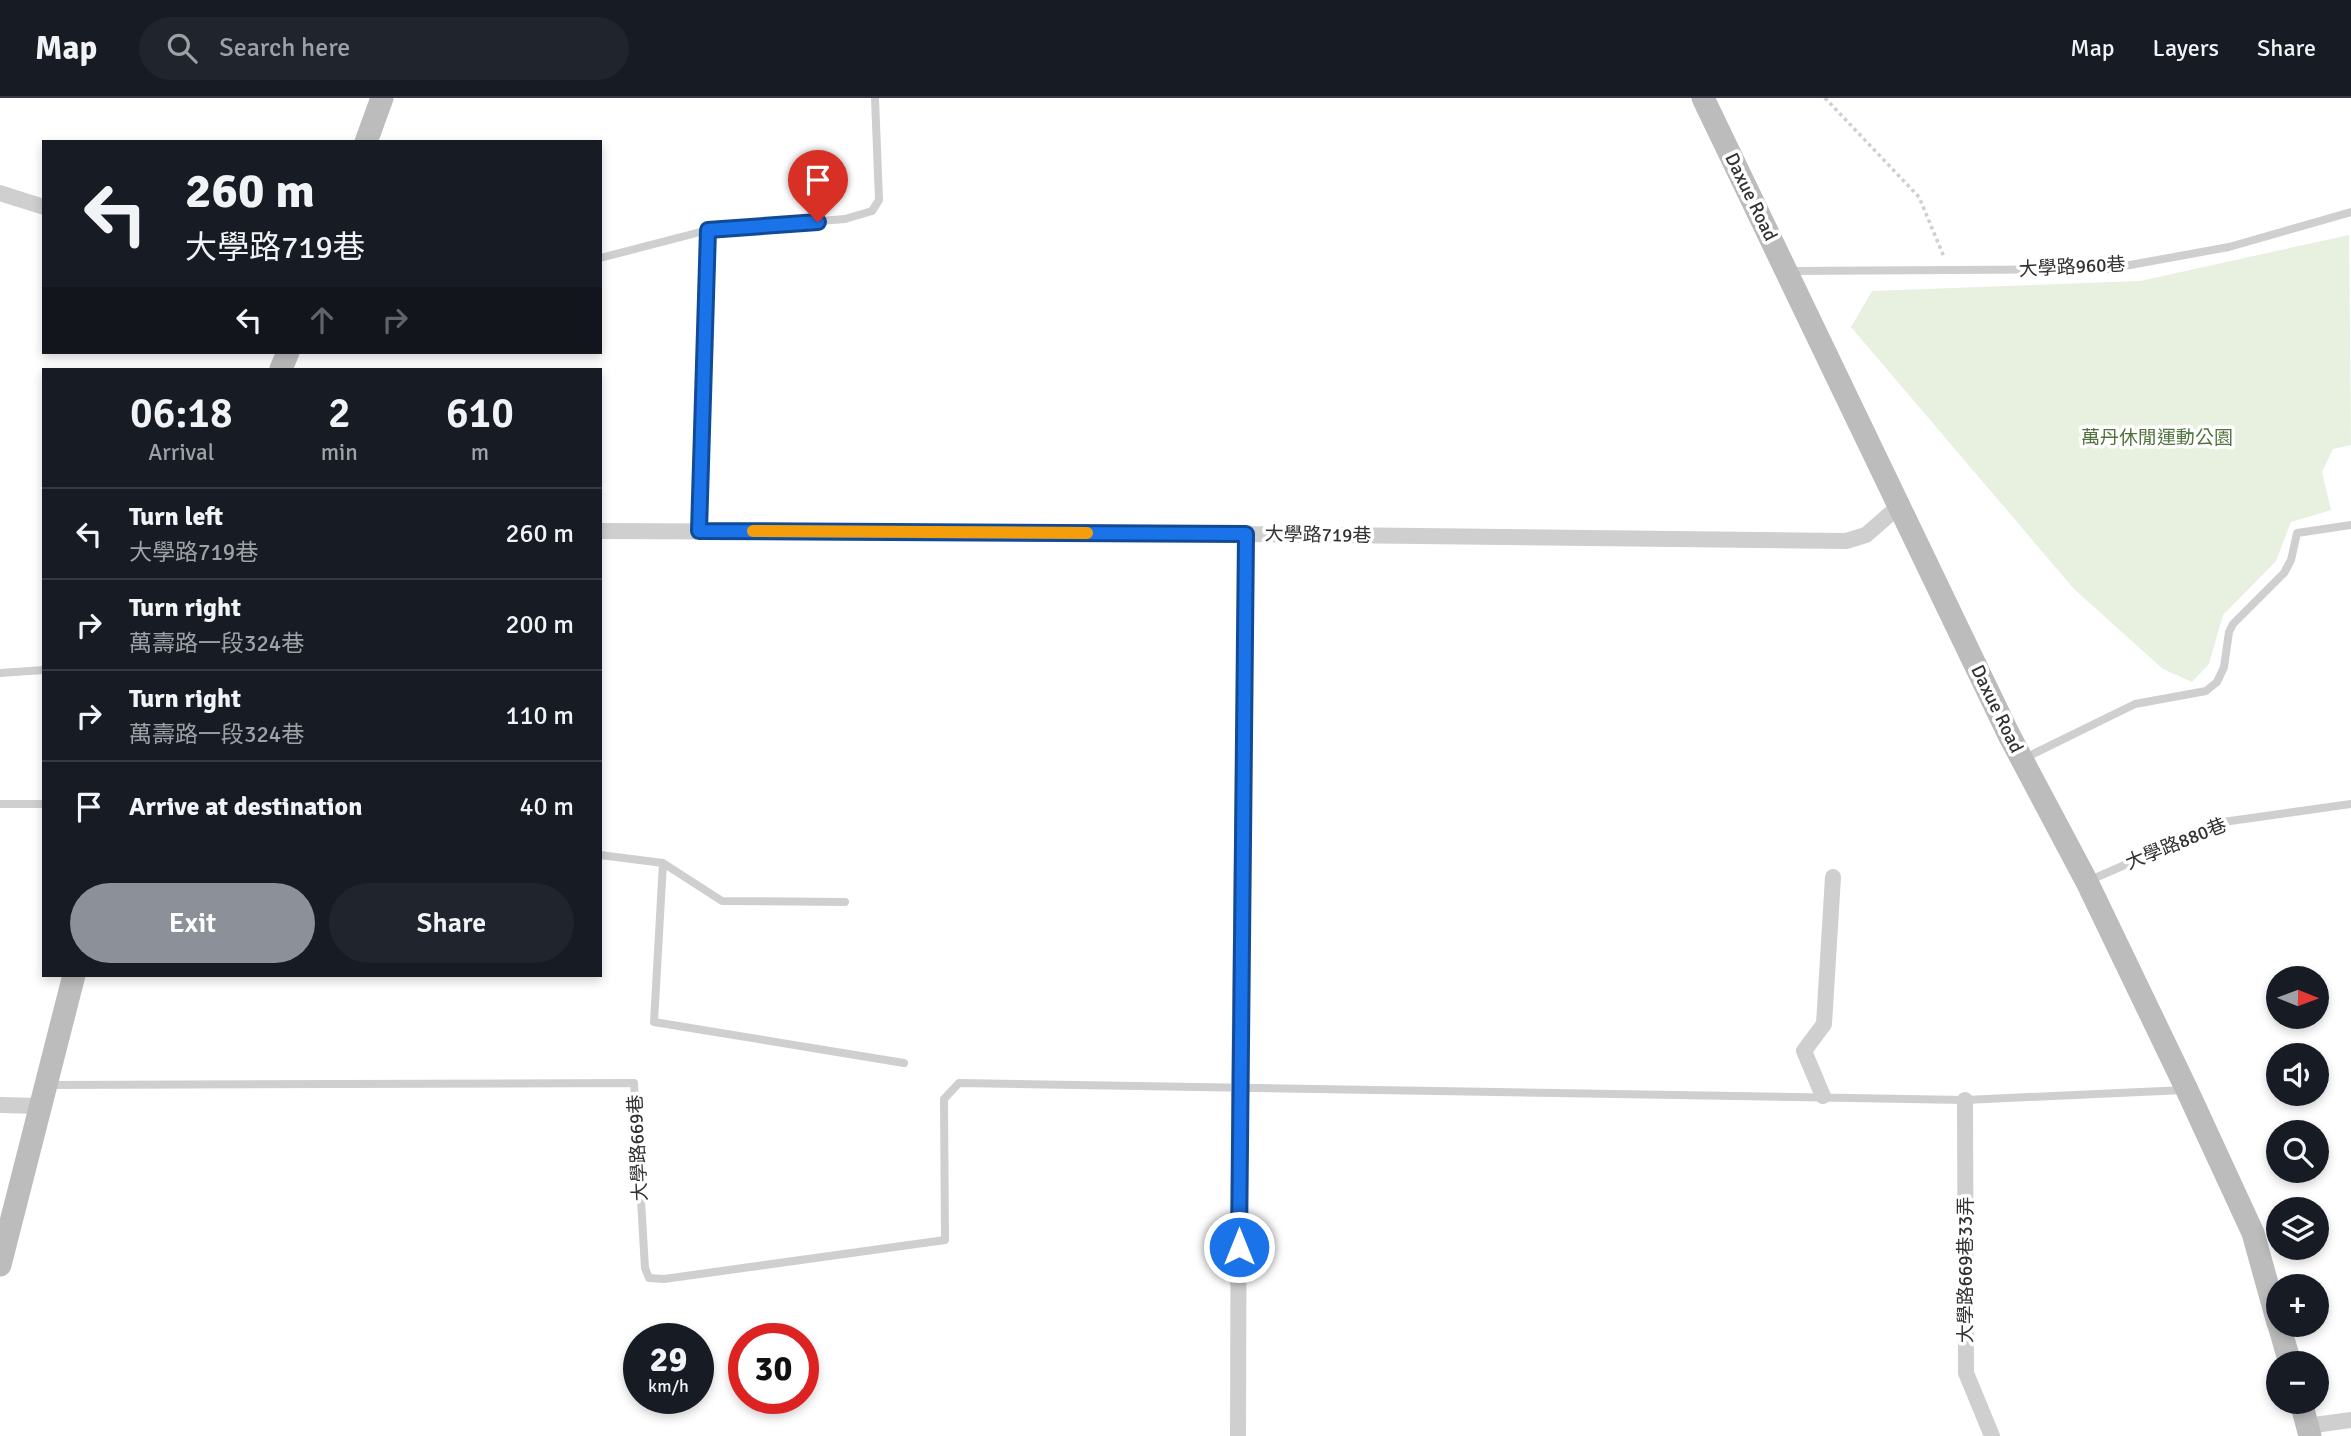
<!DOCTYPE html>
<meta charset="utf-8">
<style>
:root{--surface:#171b24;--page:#20242c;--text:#f1f3f6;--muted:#9ea1a6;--line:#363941;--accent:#8c9099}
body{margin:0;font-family:Signika,"Noto Sans TC",sans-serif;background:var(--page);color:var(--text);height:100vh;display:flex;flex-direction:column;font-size:26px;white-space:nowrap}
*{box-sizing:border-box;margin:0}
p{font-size:23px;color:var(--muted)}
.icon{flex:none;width:38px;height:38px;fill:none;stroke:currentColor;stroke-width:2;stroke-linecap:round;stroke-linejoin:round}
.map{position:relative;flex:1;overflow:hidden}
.side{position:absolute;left:42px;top:270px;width:560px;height:609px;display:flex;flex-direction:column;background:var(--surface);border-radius:0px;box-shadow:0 4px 10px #0003}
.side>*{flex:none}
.top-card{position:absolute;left:42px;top:42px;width:560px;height:214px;border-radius:0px;box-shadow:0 4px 10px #0003;background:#171b24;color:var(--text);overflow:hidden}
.needle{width:46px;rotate:91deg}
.fabs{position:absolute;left:2266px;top:868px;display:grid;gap:14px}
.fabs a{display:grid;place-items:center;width:63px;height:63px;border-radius:50%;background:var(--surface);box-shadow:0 4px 10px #0003;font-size:35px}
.speed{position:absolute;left:623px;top:1225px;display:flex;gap:14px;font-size:35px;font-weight:700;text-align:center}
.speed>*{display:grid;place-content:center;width:91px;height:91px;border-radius:50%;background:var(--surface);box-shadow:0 4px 10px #0003;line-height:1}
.speed small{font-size:18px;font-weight:400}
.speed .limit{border:10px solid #d22;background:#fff;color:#111}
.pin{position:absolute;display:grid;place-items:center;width:60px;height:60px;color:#fff;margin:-72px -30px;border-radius:50% 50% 50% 0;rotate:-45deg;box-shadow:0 0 7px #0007}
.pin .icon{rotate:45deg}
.me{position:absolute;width:77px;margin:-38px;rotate:0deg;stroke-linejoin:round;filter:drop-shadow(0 0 5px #0008)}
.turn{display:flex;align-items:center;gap:24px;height:147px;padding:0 28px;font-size:32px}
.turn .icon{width:91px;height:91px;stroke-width:2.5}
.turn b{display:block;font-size:49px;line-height:60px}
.lanes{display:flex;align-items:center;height:66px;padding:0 28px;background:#0003;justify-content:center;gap:35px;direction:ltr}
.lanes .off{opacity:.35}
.eta{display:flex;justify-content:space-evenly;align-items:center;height:119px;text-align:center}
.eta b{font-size:42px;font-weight:600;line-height:49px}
.action{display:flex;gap:14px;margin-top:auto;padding:14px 28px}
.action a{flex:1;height:80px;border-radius:42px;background:var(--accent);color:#fff;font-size:28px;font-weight:600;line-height:80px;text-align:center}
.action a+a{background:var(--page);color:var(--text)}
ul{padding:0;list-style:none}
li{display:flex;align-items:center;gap:21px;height:91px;padding:0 28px;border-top:2px solid var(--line)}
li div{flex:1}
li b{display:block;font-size:26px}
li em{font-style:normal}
header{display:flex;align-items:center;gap:42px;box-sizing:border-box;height:98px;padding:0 35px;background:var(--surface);border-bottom:2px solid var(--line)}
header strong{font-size:33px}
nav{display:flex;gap:38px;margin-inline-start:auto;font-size:24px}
.search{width:490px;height:63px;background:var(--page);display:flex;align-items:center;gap:18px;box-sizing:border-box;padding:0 24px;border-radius:38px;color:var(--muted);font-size:26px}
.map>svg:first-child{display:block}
.green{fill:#e8f0e0}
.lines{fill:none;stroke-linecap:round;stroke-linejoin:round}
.path{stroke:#cfcfcf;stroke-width:3.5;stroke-dasharray:3.5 3.5;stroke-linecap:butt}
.service{stroke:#cfcfcf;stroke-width:8}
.minor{stroke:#cfcfcf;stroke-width:16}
.secondary{stroke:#bcbcbc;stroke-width:23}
.route-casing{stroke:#114b97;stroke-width:18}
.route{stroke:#1a73e8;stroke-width:12}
.slow{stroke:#f59e0b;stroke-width:12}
.labels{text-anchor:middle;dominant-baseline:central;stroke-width:7;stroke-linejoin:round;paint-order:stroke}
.street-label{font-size:19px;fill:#323232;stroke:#fff}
.park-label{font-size:19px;fill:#51733b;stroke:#fff}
</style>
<header>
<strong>Map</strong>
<div class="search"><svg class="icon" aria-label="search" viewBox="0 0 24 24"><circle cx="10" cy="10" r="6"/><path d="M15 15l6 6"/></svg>Search here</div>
<nav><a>Map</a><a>Layers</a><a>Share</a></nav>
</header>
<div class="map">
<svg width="2351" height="1338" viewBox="0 0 2351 1338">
<rect width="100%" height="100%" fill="#fff"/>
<path class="green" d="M 2349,137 L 2351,347 L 2333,351 L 2322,374 L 2331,412 L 2291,424 L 2276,463 L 2223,517 L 2209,566 L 2192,584 L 2163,571 L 2074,491 L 1851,229 L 1872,193 L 2140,183 Z"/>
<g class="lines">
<path class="path" d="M 1825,0 L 1919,99 L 1944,159"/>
<path class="service" d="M 708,132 L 845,121 L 872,113 L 879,102 L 875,0
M 600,160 L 708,132 L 699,433
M 1790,173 L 2108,171 L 2229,149 L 2351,114
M 0,575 L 44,572
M 2023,661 L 2135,606 L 2206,593 L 2217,584 L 2224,569 L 2229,534 L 2233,526 L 2284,475 L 2291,462 L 2297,435 L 2351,427
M 0,706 L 44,706
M 600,757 L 663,765 L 654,924 L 904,965
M 663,765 L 722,803 L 845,804
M 2088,783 L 2223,724 L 2351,706
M 49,987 L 634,985 L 645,1170 L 649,1180 L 664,1181 L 945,1142 L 944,1001 L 959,985 L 1965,1002 L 2184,992"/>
<path class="minor" d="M 0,95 L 44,109
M 600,433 L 1246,436 L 1846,443 L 1866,437 L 1898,409
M 1823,998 L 1804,953 L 1824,926 L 1833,779
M 1965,1002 L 1966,1275 L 1992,1338
M 0,1007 L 40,1008
M 2307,1328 L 2351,1322
M 1238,1338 L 1239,988 L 1246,436"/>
<path class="secondary" d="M 1703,0 L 2009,637 L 2087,784 L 2187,992 L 2253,1135 L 2278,1225
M 366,44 L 382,0
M 281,271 L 288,254
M 0,1167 L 74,877
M 2279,1227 L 2290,1265
M 2301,1304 L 2310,1338"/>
</g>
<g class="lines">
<g class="route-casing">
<path id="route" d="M 818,124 L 708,132 L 699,433 L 1246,436 L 1239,1149"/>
</g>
<use href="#route" class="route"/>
<path class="slow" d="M 753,433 L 1087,435"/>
</g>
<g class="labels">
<g class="street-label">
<text transform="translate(1751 99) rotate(64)">Daxue Road</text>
<text transform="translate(2072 169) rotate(-3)">大學路960巷</text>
<text transform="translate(1318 437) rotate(1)">大學路719巷</text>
<text transform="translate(1997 611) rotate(64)">Daxue Road</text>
<text transform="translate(2176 746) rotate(-22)">大學路880巷</text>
<text transform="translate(638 1050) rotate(-93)">大學路669巷</text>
<text transform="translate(1966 1172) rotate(-90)">大學路669巷33弄</text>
</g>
<g class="park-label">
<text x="2157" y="340">萬丹休閒運動公園</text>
</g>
</g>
</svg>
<div class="fabs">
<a><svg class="needle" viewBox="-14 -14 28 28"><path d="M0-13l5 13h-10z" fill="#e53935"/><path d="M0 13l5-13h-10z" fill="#9ea1a6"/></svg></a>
<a><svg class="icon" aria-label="sound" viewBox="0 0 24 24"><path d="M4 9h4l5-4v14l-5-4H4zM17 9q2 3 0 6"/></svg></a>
<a><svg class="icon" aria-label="search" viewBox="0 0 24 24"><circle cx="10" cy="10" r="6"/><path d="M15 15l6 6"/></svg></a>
<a><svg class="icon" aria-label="layers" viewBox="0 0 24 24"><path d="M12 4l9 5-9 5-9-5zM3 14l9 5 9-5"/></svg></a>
<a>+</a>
<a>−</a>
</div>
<div class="speed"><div>29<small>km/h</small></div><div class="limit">30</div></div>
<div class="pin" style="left:818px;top:124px;background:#d93025"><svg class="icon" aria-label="arrive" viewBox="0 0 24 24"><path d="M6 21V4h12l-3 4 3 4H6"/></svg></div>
<svg class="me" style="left:1239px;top:1149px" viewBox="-20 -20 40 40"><circle r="17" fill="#1a73e8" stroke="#fff" stroke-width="3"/><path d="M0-11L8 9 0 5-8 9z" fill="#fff"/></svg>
<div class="top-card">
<div class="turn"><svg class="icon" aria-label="left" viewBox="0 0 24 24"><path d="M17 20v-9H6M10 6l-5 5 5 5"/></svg><div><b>260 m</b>大學路719巷</div></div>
<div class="lanes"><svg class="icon" aria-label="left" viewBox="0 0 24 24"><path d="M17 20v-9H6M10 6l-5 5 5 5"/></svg><svg class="icon off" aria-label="ahead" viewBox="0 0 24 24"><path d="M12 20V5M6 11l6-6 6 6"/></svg><svg class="icon off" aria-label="right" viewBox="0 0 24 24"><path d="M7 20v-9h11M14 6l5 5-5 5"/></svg></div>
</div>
<section class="side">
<div class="eta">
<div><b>06:18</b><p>Arrival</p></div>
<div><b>2</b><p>min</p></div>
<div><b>610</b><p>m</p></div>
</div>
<ul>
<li><svg class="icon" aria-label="left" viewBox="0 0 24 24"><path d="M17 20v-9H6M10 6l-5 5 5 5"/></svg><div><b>Turn left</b><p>大學路719巷</p></div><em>260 m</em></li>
<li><svg class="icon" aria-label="right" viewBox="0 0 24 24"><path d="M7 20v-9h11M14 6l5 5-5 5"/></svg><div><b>Turn right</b><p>萬壽路一段324巷</p></div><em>200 m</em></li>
<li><svg class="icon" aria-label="right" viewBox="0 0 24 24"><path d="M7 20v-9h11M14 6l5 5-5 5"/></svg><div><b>Turn right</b><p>萬壽路一段324巷</p></div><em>110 m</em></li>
<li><svg class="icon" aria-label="arrive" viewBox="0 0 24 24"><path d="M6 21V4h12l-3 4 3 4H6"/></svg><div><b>Arrive at destination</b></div><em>40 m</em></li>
</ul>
<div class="action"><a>Exit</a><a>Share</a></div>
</section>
</div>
